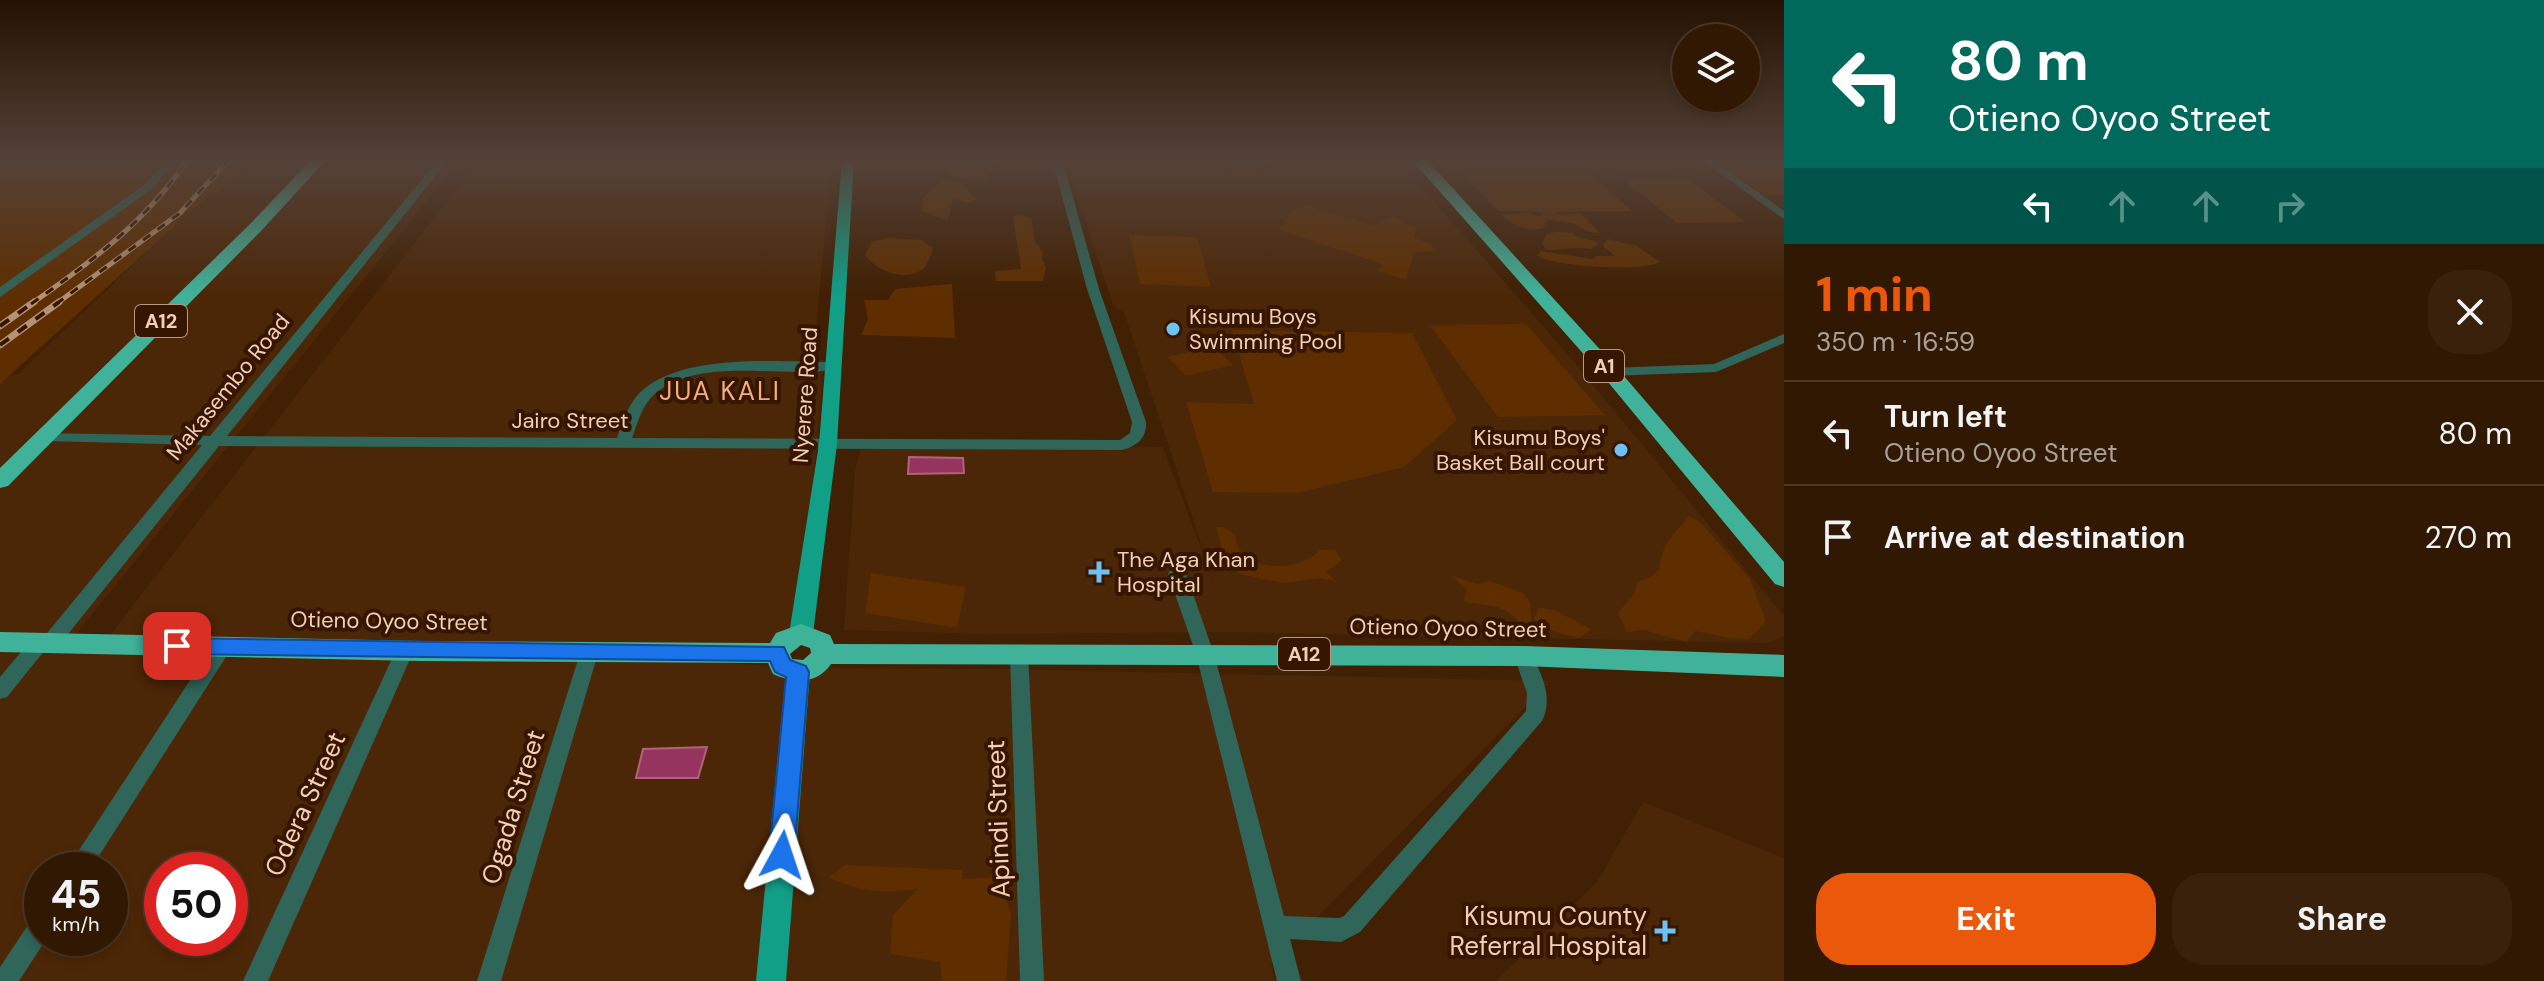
<!DOCTYPE html>
<meta charset="utf-8">
<style>
:root{--surface:#311802;--page:#39210c;--text:#f1f3f6;--muted:#a8a099;--line:#4c3724;--accent:#ea580c}
body{margin:0;font-family:"DM Sans",sans-serif;background:var(--page);color:var(--text);height:100vh;display:flex;flex-direction:column;font-size:30px;white-space:nowrap}
*{box-sizing:border-box;margin:0}
p{font-size:26px;color:var(--muted)}
.icon{flex:none;width:44px;height:44px;fill:none;stroke:currentColor;stroke-width:2;stroke-linecap:round;stroke-linejoin:round}
.map{position:relative;flex:1;overflow:hidden}
.sheet{display:flex;flex-direction:column;background:var(--surface);width:760px}
.sheet>*{flex:none}
.hud{background:#00695c;color:#fff;overflow:hidden}
.tools{position:absolute;left:1672px;top:24px;display:grid;gap:16px}
.tools a{display:grid;place-items:center;width:88px;height:88px;border-radius:50%;background:var(--surface);box-shadow:0 4px 12px #0003,0 0 0 2px var(--line);font-size:40px}
.speed{position:absolute;left:24px;top:852px;display:flex;gap:16px;font-size:40px;font-weight:700;text-align:center}
.speed>*{display:grid;place-content:center;width:104px;height:104px;border-radius:50%;background:var(--surface);box-shadow:0 4px 12px #0003,0 0 0 2px var(--line);line-height:1}
.speed small{font-size:20px;font-weight:400}
.speed .limit{border:12px solid #d22;background:#fff;color:#111}
.pin{position:absolute;display:grid;place-items:center;width:68px;height:68px;color:#fff;margin:-34px;border-radius:16px;box-shadow:0 4px 12px #0006}
.me{position:absolute;width:88px;margin:-44px;rotate:5deg;stroke-linejoin:round;filter:drop-shadow(0 0 6px #0008)}
.turn{display:flex;align-items:center;gap:28px;height:168px;padding:0 32px;font-size:36px}
.turn .icon{width:104px;height:104px;stroke-width:2.5}
.turn b{display:block;font-size:56px;line-height:68px}
.lanes{display:flex;align-items:center;height:76px;padding:0 32px;background:#0003;justify-content:center;gap:40px;direction:ltr}
.lanes .off{opacity:.35}
.round{display:grid;place-items:center;flex:none;width:84px;height:84px;border-radius:32px;background:var(--page)}
.headline{display:flex;align-items:center;justify-content:space-between;height:136px;padding:0 32px}
h1{font-size:48px;font-weight:700;line-height:60px;color:var(--accent)}
.button{display:flex;gap:16px;margin-top:auto;padding:16px 32px}
.button a{flex:1;height:92px;border-radius:32px;background:var(--accent);color:#fff;font-size:32px;font-weight:700;line-height:92px;text-align:center}
.button a+a{background:var(--page);color:var(--text)}
ul{padding:0;list-style:none}
li{display:flex;align-items:center;gap:24px;height:104px;padding:0 32px;border-top:2px solid var(--line)}
li div{flex:1}
li b{display:block;font-size:30px}
li em{font-style:normal}
main{display:flex;flex:1;min-height:0}
.map>svg:first-child{display:block}
.built{fill:#4c2707;fill-rule:evenodd}
.green{fill:#5e2e00}
.water{fill:#95355f;stroke:#b26379;stroke-width:2}
.lines{fill:none;stroke-linecap:round;stroke-linejoin:round}
.minor{fill:#306559;fill-rule:evenodd}
.major{fill:#119f87;fill-rule:evenodd}
.highway{fill:#40b29a;fill-rule:evenodd}
.rail-far1-casing{stroke:#b59277;stroke-width:5}
.rail-casing{stroke:#b59277;stroke-width:7}
.rail-far1{stroke:#361600;stroke-width:3;stroke-dasharray:9;stroke-linecap:butt}
.rail{stroke:#361600;stroke-width:4;stroke-dasharray:11;stroke-linecap:butt}
.route{fill:#1a73e8;stroke:#114b97;stroke-width:2}
.poi-dot{fill:#6ec2f3;stroke:#361600;stroke-width:3}
.labels{text-anchor:middle;dominant-baseline:central;stroke-width:8;stroke-linejoin:round;paint-order:stroke}
.shield{fill:#361600;stroke:#bb987f;stroke-width:2}
.shield-label{font-size:20px;font-weight:bold;fill:#f4cfb6}
.poi-label{font-size:22px;fill:#f4cfb6;stroke:#361600;text-anchor:start}
.street-label{font-size:22px;fill:#f4cfb6;stroke:#361600}
.quarter-label{font-size:26px;letter-spacing:2px;fill:#f6ae7a;stroke:#361600}
.near-street-label{font-size:26px;fill:#f4cfb6;stroke:#361600}
.near-poi-label{font-size:26px;fill:#f4cfb6;stroke:#361600;text-anchor:end}
</style>
<main>
<div class="map">
<svg width="1784" height="981" viewBox="0 0 1784 981">
<rect width="100%" height="100%" fill="#412003"/>
<path class="built" d="M 245,159 L 461,159 L 68,644 L 103,644 L 480,159 L 832,159 L 813,359 L 824,360 L 799,650 L 311,647 L 588,651 L 791,668 L 1004,669 L 1551,681 L 1271,964 L 1275,981 L 0,981 L 0,376 L 17,375 ZM 42,870 L 110,870 L 110,938 L 42,938 ZM 162,870 L 230,870 L 230,938 L 162,938 Z
M 1065,159 L 1397,159 L 1569,356 L 1784,616 L 1784,636 L 1769,643 L 1231,632 L 987,634 L 844,630 L 855,471 L 861,448 L 1163,447 L 1215,586 L 1123,309 L 1114,308 Z
M 1454,159 L 1686,159 L 1707,175 L 1612,173 L 1614,177 L 1586,172 L 1464,171 Z
M 1643,802 L 1784,858 L 1784,981 L 1496,981 L 1597,882 Z"/>
<path class="green" d="M 0,159 L 255,159 L 219,191 L 208,196 L 0,384 Z
M 947,159 L 1002,159 C 998,169 989,171 986,182 L 954,176 L 944,166 Z
M 1236,159 L 1270,159 L 1271,166 L 1260,168 L 1259,178 C 1245,180 1234,175 1222,168 L 1222,165 Z
M 1767,162 L 1784,173 L 1784,195 L 1765,195 L 1719,164 Z
M 1464,174 L 1590,174 L 1632,211 L 1554,212 L 1562,215 L 1581,213 L 1600,233 C 1588,234 1583,228 1574,224 C 1567,222 1556,221 1547,219 L 1544,228 C 1529,232 1511,225 1502,215 L 1529,213 L 1540,216 L 1545,212 L 1498,211 Z
M 1686,178 L 1746,222 L 1677,223 L 1622,179 Z
M 941,180 L 960,182 L 976,199 L 969,203 L 953,199 L 948,221 L 922,211 L 923,198 Z
M 1306,206 L 1372,225 L 1395,216 L 1405,224 L 1416,227 L 1414,238 L 1429,243 L 1436,251 L 1414,252 L 1406,280 L 1376,270 L 1384,266 L 1379,263 L 1277,229 L 1287,224 L 1285,221 L 1290,212 Z
M 1019,215 L 1031,218 L 1035,242 L 1043,252 L 1042,259 L 1046,268 L 1043,281 L 996,281 L 995,271 L 1021,269 L 1013,217 Z
M 1556,232 L 1573,233 L 1577,237 L 1596,241 L 1598,244 L 1591,249 C 1575,246 1562,250 1546,250 L 1542,243 L 1547,234 Z
M 1129,235 L 1197,237 L 1211,287 L 1140,284 Z
M 887,238 L 922,240 L 933,249 C 931,254 928,263 925,267 C 908,284 876,271 865,255 L 872,242 Z
M 1607,239 L 1635,245 L 1660,262 C 1644,272 1551,267 1537,255 L 1541,251 L 1593,259 L 1596,256 L 1615,256 L 1603,246 Z
M 952,284 L 955,338 L 861,335 L 868,319 L 864,300 L 888,300 L 895,289 Z
M 1526,324 L 1605,415 L 1498,417 L 1430,325 Z
M 1232,330 L 1412,333 L 1457,420 L 1404,467 L 1297,493 L 1213,492 L 1186,402 L 1254,404 Z
M 1213,346 L 1233,365 L 1186,376 L 1168,357 Z
M 1689,516 L 1701,523 L 1750,579 L 1766,621 L 1750,639 L 1729,638 L 1695,631 L 1686,642 L 1644,630 L 1627,632 L 1618,613 L 1634,594 L 1637,582 C 1668,573 1655,564 1667,543 C 1673,533 1682,526 1689,516 Z
M 1216,527 L 1223,527 L 1235,534 C 1237,574 1299,573 1320,550 L 1335,550 L 1342,560 L 1326,572 L 1336,581 L 1320,578 L 1283,583 L 1240,574 L 1223,554 Z
M 871,573 L 966,587 L 957,628 L 865,613 Z
M 1452,576 L 1477,584 L 1490,581 L 1523,593 L 1530,602 L 1532,625 L 1525,632 C 1505,600 1495,609 1463,601 L 1467,590 Z
M 1539,608 L 1554,610 L 1591,629 L 1579,638 L 1542,628 L 1534,618 Z
M 845,865 L 962,870 L 962,879 L 997,877 L 1011,913 L 1006,981 L 942,981 L 940,962 L 890,954 L 893,915 L 918,889 C 887,894 858,892 829,877 Z"/>
<path class="water" d="M 909,457 L 963,458 L 964,473 L 908,474 Z
M 707,747 L 698,778 L 636,778 L 643,749 Z"/>
<g class="lines">
<path class="minor" d="M 167,159 L 177,159 L 152,189 L 0,297 L 0,287 L 144,185 Z
M 439,159 L 449,159 L 227,436 L 617,438 C 623,421 629,401 644,389 C 688,353 778,362 832,362 L 839,366 L 837,369 C 783,380 692,353 650,399 C 641,409 637,425 632,438 L 1120,440 L 1130,433 L 1132,422 L 1087,289 L 1052,159 L 1062,159 L 1099,289 L 1146,422 C 1147,438 1137,446 1122,450 L 219,446 L 56,649 L 45,650 L 7,697 L 0,699 L 0,677 L 32,639 L 43,638 L 202,445 L 46,441 L 41,439 L 38,436 L 41,433 L 210,436 Z
M 1700,159 L 1712,159 L 1784,211 L 1784,219 Z
M 1784,334 L 1784,343 L 1716,372 L 1610,376 L 1603,372 L 1610,368 L 1714,364 Z
M 1177,568 L 1183,569 L 1186,574 L 1214,654 L 1284,916 L 1339,918 L 1344,916 L 1526,711 L 1527,693 L 1514,656 L 1516,651 L 1523,648 L 1530,651 C 1541,673 1554,697 1542,721 L 1360,932 L 1341,942 L 1290,939 L 1301,981 L 1277,981 L 1196,654 L 1168,574 L 1171,569 Z
M 222,640 L 229,642 L 231,647 L 229,652 L 90,870 L 66,870 L 215,642 Z
M 405,642 L 412,645 L 414,650 L 268,981 L 243,981 L 396,650 L 398,645 Z
M 590,642 L 597,645 L 599,650 L 501,981 L 477,981 L 581,650 L 583,645 Z
M 1019,646 L 1026,649 L 1028,654 L 1044,981 L 1020,981 L 1010,654 L 1012,649 Z
M 42,912 L 42,938 L 47,938 L 19,981 L 0,981 L 0,967 L 34,916 Z"/>
<path class="major" d="M 842,159 L 854,159 L 837,444 L 813,634 L 809,640 L 801,643 L 793,640 L 789,634 L 819,444 Z
M 798,662 L 806,665 L 810,672 L 786,981 L 756,981 L 786,672 L 790,665 Z"/>
<path class="highway" d="M 312,159 L 327,159 L 261,231 L 8,486 L 0,488 L 0,468 L 249,225 Z
M 1411,159 L 1426,159 L 1617,368 L 1784,562 L 1784,587 L 1775,584 L 1603,376 Z
M 801,624 L 830,635 L 834,644 L 1523,646 L 1784,655 L 1784,677 L 1523,666 L 831,664 C 817,685 793,683 773,674 L 768,663 L 420,661 L 0,652 L 0,632 L 420,641 L 770,643 L 776,633 ZM 801,645 L 810,648 L 811,653 L 803,660 L 792,659 L 790,654 Z"/>
<g class="rail-far1-casing">
<path id="rail-far1" d="M 31,304 C 91,262 147,221 188,159
M 56,304 L 180,213 L 230,159"/>
</g>
<g class="rail-casing">
<path id="rail" d="M 0,326 L 34,302
M 0,345 L 59,302"/>
</g>
<use href="#rail-far1" class="rail-far1"/>
<use href="#rail" class="rail"/>
</g>
<linearGradient id="sky" x2="0" y2="1"><stop stop-color="#241202"/><stop offset="0.54" stop-color="#544239"/><stop offset="1" stop-color="#544239" stop-opacity="0"/></linearGradient>
<rect width="1784" height="296" fill="url(#sky)"/>
<path class="route" d="M 177,638 L 784,647 L 790,660 L 806,666 L 809,672 L 794,855 L 791,863 L 782,867 L 773,863 L 769,855 L 786,677 L 775,672 L 770,661 L 177,654 L 169,652 L 166,646 L 169,640 Z"/>
<g class="poi-dot">
<circle cx="1173" cy="329" r="8"/>
<circle cx="1621" cy="450" r="8"/>
<path d="M1095 560h8v8h8v8h-8v8h-8v-8h-8v-8h8z"/>
<path d="M1661 919h8v8h8v8h-8v8h-8v-8h-8v-8h8z"/>
</g>
<g class="labels">
<g class="shield">
<rect x="135" y="305" width="52" height="32" rx="6"/>
<rect x="1584" y="350" width="40" height="32" rx="6"/>
<rect x="1278" y="638" width="52" height="32" rx="6"/>
</g>
<g class="shield-label">
<text x="161" y="321">A12</text>
<text x="1604" y="366">A1</text>
<text x="1304" y="654">A12</text>
</g>
<g class="poi-label">
<text x="1189" y="316">Kisumu Boys<tspan x="1189" dy="25">Swimming Pool</tspan></text>
<text x="1605" y="437" text-anchor="end">Kisumu Boys'<tspan x="1605" dy="25">Basket Ball court</tspan></text>
<text x="1117" y="559">The Aga Khan<tspan x="1117" dy="25">Hospital</tspan></text>
</g>
<g class="street-label">
<text transform="translate(228 387) rotate(-51)">Makasembo Road</text>
<text transform="translate(805 395) rotate(-86)">Nyerere Road</text>
<text x="570" y="420">Jairo Street</text>
<text transform="translate(389 621) rotate(1)">Otieno Oyoo Street</text>
<text transform="translate(1448 628) rotate(1)">Otieno Oyoo Street</text>
</g>
<g class="quarter-label">
<text x="720" y="391">JUA KALI</text>
</g>
<g class="near-street-label">
<text transform="translate(305 804) rotate(-65)">Odera Street</text>
<text transform="translate(513 807) rotate(-73)">Ogada Street</text>
<text transform="translate(998 819) rotate(-92)">Apindi Street</text>
</g>
<g class="near-poi-label">
<text x="1647" y="916">Kisumu County<tspan x="1647" dy="30">Referral Hospital</tspan></text>
</g>
</g>
</svg>
<div class="tools">
<a><svg class="icon" aria-label="layers" viewBox="0 0 24 24"><path d="M12 4l9 5-9 5-9-5zM3 14l9 5 9-5"/></svg></a>
</div>
<div class="speed"><div>45<small>km/h</small></div><div class="limit">50</div></div>
<div class="pin" style="left:177px;top:646px;background:#d93025"><svg class="icon" aria-label="arrive" viewBox="0 0 24 24"><path d="M6 21V4h12l-3 4 3 4H6"/></svg></div>
<svg class="me" style="left:782px;top:855px" viewBox="-20 -20 40 40"><path d="M0-17L14 15 0 8-14 15z" fill="#1a73e8" stroke="#fff" stroke-width="4"/></svg>
</div>
<section class="sheet">
<div class="hud">
<div class="turn"><svg class="icon" aria-label="left" viewBox="0 0 24 24"><path d="M17 20v-9H6M10 6l-5 5 5 5"/></svg><div><b>80 m</b>Otieno Oyoo Street</div></div>
<div class="lanes"><svg class="icon" aria-label="left" viewBox="0 0 24 24"><path d="M17 20v-9H6M10 6l-5 5 5 5"/></svg><svg class="icon off" aria-label="ahead" viewBox="0 0 24 24"><path d="M12 20V5M6 11l6-6 6 6"/></svg><svg class="icon off" aria-label="ahead" viewBox="0 0 24 24"><path d="M12 20V5M6 11l6-6 6 6"/></svg><svg class="icon off" aria-label="right" viewBox="0 0 24 24"><path d="M7 20v-9h11M14 6l5 5-5 5"/></svg></div>
</div>
<div class="headline"><div><h1>1 min</h1><p>350 m · 16:59</p></div><a class="round"><svg class="icon" aria-label="close" viewBox="0 0 24 24"><path d="M6 6l12 12M18 6L6 18"/></svg></a></div>
<ul>
<li><svg class="icon" aria-label="left" viewBox="0 0 24 24"><path d="M17 20v-9H6M10 6l-5 5 5 5"/></svg><div><b>Turn left</b><p>Otieno Oyoo Street</p></div><em>80 m</em></li>
<li><svg class="icon" aria-label="arrive" viewBox="0 0 24 24"><path d="M6 21V4h12l-3 4 3 4H6"/></svg><div><b>Arrive at destination</b></div><em>270 m</em></li>
</ul>
<div class="button"><a>Exit</a><a>Share</a></div>
</section>
</main>
